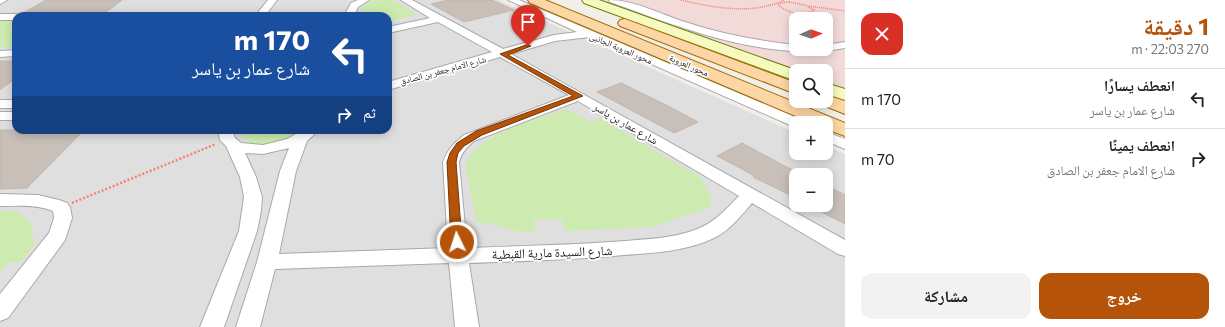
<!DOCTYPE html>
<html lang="ar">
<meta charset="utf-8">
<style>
:root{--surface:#fff;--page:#f2f2f2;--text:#222;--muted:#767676;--line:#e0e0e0;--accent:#b45309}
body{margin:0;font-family:Commissioner,"Noto Naskh Arabic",sans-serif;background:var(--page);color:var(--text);direction:rtl;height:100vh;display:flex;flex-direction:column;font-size:15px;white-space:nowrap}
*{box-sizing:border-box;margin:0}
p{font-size:13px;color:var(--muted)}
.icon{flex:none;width:22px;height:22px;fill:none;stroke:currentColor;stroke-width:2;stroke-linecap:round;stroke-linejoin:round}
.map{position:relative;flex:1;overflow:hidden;direction:ltr}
.details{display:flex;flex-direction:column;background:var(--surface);width:380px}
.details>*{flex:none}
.banner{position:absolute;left:12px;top:12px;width:380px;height:122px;border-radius:12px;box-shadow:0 2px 10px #0003;direction:rtl;background:#1a4fa0;color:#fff;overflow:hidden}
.needle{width:26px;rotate:88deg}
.fabs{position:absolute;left:789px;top:12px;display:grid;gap:8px}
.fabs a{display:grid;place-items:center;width:44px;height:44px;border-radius:8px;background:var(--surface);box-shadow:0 2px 10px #0003;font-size:20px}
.pin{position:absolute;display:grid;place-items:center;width:34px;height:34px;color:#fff;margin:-41px -17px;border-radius:50% 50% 50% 0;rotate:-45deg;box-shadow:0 0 4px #0007}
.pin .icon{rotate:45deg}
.me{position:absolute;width:44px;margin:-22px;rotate:356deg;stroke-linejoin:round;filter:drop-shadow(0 0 3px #0008)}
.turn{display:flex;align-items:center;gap:14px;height:84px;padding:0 16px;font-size:18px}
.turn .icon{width:52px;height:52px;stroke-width:2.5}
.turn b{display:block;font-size:28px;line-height:34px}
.then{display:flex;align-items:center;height:38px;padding:0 16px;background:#0003;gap:8px;font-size:15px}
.round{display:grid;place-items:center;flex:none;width:42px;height:42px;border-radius:12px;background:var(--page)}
.overview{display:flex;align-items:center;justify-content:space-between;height:68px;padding:0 16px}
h1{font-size:24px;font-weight:700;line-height:30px;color:var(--accent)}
.button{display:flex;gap:8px;margin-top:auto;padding:8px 16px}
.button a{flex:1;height:46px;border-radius:12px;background:var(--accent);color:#fff;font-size:16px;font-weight:700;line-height:46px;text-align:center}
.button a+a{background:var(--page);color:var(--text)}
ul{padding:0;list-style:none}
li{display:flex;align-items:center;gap:12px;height:60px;padding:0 16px;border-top:1px solid var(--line)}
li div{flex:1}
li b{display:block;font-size:15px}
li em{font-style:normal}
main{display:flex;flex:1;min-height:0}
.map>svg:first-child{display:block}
.residential{fill:#e0dfdf;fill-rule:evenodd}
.commercial{fill:#f2dad9;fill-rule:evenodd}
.grass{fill:#cdebb0}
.building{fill:#c7bfb8;stroke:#c4b6ab}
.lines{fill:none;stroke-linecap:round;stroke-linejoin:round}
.street-casing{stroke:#a9a9a9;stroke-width:2}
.secondary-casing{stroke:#707d05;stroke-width:2}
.primary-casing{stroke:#a06b00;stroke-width:2}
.path-far1{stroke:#fa8072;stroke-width:1.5;stroke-dasharray:1 1;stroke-linecap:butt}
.path{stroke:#fa8072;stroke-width:2.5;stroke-dasharray:2 2;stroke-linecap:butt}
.street{fill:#fff;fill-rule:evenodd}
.secondary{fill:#f7fabf;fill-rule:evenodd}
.primary{fill:#fcd6a4;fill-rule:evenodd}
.route{fill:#b45309;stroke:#753606}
.labels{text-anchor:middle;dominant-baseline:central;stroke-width:3.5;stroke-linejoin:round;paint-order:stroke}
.far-street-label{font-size:9px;fill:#222;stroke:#fff}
.street-label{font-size:11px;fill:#222;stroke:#fff}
.near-street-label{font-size:13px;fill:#222;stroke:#fff}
</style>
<main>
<section class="details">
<div class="overview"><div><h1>1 دقيقة</h1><p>270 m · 22:03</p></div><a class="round" style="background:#d93025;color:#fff"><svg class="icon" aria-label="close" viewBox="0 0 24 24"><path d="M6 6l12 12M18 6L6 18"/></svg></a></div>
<ul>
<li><svg class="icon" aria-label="left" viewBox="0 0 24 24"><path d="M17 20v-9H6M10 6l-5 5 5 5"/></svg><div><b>انعطف يسارًا</b><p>شارع عمار بن ياسر</p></div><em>170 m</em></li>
<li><svg class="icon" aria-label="right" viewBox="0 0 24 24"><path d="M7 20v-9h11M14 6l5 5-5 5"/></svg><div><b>انعطف يمينًا</b><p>شارع الامام جعفر بن الصادق</p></div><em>70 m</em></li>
</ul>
<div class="button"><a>خروج</a><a>مشاركة</a></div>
</section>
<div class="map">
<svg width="845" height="327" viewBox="0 0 845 327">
<rect width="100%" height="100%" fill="#f2efe9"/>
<path class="residential" d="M 0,0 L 498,0 L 796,133 L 796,153 L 826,153 L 826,146 L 845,154 L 845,327 L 0,327 ZM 16,16 L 388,16 L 388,130 L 16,130 ZM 796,175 L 826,175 L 826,205 L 796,205 Z"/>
<path class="commercial" d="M 596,0 L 845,0 L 845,92 L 826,85 L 826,71 L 796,71 ZM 796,19 L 826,19 L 826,49 L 796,49 Z"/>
<path class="grass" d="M 374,0 L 394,0 L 416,14 L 415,15 L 388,22 L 388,16 L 360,16 C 363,6 364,3 374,0 Z
M 0,19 L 16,19 L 16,47 L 0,47 Z
M 566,109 L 591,122 L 599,118 L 697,175 L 704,183 L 712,198 L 709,208 L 653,227 L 566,231 L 561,219 L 533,220 L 536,232 L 521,232 L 476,221 L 465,163 C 470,156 476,148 483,143 C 503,128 542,118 566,109 Z
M 239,130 L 307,130 C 294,141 243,157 239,130 Z
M 0,211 L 16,211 L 30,222 L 33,235 L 34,245 L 22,261 L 9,262 L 0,273 Z"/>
<path class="building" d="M 46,0 L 122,0 L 106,12 L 25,12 Z
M 448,0 L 492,0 L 514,10 L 464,22 L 431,4 Z
M 0,61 L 15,61 L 16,66 L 16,78 L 0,90 Z
M 621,83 L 668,106 L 698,122 L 674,133 L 597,92 Z
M 0,130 L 84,130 L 27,188 L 0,189 Z
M 742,143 L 796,172 L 796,198 L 753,177 L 755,176 L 717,156 Z
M 826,185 L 845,195 L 845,224 L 808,205 L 826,205 Z"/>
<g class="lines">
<g class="street-casing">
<path id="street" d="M 0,0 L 7,0 L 0,4 Z
M 268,0 L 277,0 L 265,16 L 255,16 Z
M 358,0 L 369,0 L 358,7 L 354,16 L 344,16 L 351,3 Z
M 401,0 L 412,0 L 503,49 L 554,35 L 577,32 L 508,0 L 519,0 L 802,120 L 804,123 L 796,123 L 796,127 L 792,126 L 590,37 L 555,41 L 511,54 L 845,240 L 845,256 L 838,254 L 752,203 C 740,217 730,230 714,238 C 687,251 654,253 624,255 C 573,260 521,261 469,263 L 479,327 L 455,327 L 449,263 L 275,269 L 260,327 L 236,327 L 257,262 L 280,171 L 289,148 L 263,154 L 245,153 L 256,177 L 262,197 L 261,211 L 257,231 L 224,327 L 200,327 L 239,231 L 244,197 L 240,177 L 226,146 L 220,140 L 218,130 L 232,130 L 235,138 L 241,143 L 263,145 L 287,139 L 303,130 L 319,130 L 307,141 L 296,171 L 279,254 L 448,248 L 443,162 C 447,150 454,143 464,135 L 569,95 L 500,57 L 388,90 L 388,82 L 492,52 L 438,22 L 388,33 L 388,27 L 430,18 ZM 578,101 L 739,196 C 727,208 716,221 700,228 C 677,238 649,239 625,241 C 572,245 520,246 467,248 L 459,162 C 462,152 466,148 474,141 Z
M 609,0 C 634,0 660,14 685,22 C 721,34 758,41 796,45 L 796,49 L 801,49 C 795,53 787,50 780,50 C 721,44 665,22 610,2 Z
M 79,13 L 146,13 L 151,16 L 74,16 Z
M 0,14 L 16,14 L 20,16 L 16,16 L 16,20 L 0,20 Z
M 845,42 L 845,48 L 826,51 L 821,49 L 826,49 L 826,45 Z
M 16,50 L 16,56 L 0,57 L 0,51 Z
M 0,100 L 16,100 L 16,108 L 0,108 Z
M 0,112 L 16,112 L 16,120 L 0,120 Z
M 826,132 L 845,139 L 845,149 L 826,141 Z
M 0,194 L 38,195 L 59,200 L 67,203 L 70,207 L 72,218 L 65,240 L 8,318 L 0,321 L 0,294 L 49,233 L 54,218 L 53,211 C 36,204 18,206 0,206 Z"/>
</g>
<g class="secondary-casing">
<path id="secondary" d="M 582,0 L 599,0 L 798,71 L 796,71 L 796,81 L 584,3 Z
M 826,83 L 845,89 L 845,100 L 826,94 Z"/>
</g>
<g class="primary-casing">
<path id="primary" d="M 528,0 L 545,0 L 845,123 L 845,136 L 826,129 L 826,123 L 812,123 L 530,3 Z
M 625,19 L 796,83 L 796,94 L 620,26 L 618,23 L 620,20 Z
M 826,95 L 845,101 L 845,114 L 820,104 L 818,101 L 826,101 Z"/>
</g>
<path class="path-far1" d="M 681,0 C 715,8 752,15 785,0
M 789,2 L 805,5 L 814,10 C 803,17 788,13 778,5 L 780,3 Z
M 809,6 L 845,11"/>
<path class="path" d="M 72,203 L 216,144"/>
<use href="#street" class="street"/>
<use href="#secondary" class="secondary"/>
<use href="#primary" class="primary"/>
</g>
<path class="route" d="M 526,45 L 531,46 L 508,55 L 583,96 L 482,135 L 464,146 L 458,153 L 456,162 L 462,242 L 461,244 L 453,244 L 451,242 L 447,162 L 450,153 L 457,143 L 476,131 L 573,96 L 500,54 Z"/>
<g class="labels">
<g class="far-street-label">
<text transform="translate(621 48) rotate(23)">محور العروبة الجانبى</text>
<text transform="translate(689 65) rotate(23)">محور العروبة</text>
<text transform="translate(443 70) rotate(-15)">شارع الامام جعفر بن الصادق</text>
</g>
<g class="street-label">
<text transform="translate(626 123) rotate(30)">شارع عمار بن ياسر</text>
</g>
<g class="near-street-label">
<text transform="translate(552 252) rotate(-2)">شارع السيدة مارية القبطية</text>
</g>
</g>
</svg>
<div class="fabs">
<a><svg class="needle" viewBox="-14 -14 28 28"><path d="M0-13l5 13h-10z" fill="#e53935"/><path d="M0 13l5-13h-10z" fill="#767676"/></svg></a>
<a><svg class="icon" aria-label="search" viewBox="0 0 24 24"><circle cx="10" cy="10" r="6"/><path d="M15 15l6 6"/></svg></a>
<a>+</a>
<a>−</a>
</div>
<div class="pin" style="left:528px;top:46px;background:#d93025"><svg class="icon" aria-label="arrive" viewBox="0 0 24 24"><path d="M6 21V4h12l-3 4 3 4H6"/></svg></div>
<svg class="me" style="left:457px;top:242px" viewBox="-20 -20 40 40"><circle r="17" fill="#b45309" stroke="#fff" stroke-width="3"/><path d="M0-11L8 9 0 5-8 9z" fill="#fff"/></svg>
<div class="banner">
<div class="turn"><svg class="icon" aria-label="left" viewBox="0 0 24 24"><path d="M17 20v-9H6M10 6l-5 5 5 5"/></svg><div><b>170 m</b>شارع عمار بن ياسر</div></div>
<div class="then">ثم<svg class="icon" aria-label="right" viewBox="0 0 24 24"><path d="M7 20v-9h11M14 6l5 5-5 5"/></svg></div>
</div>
</div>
</main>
